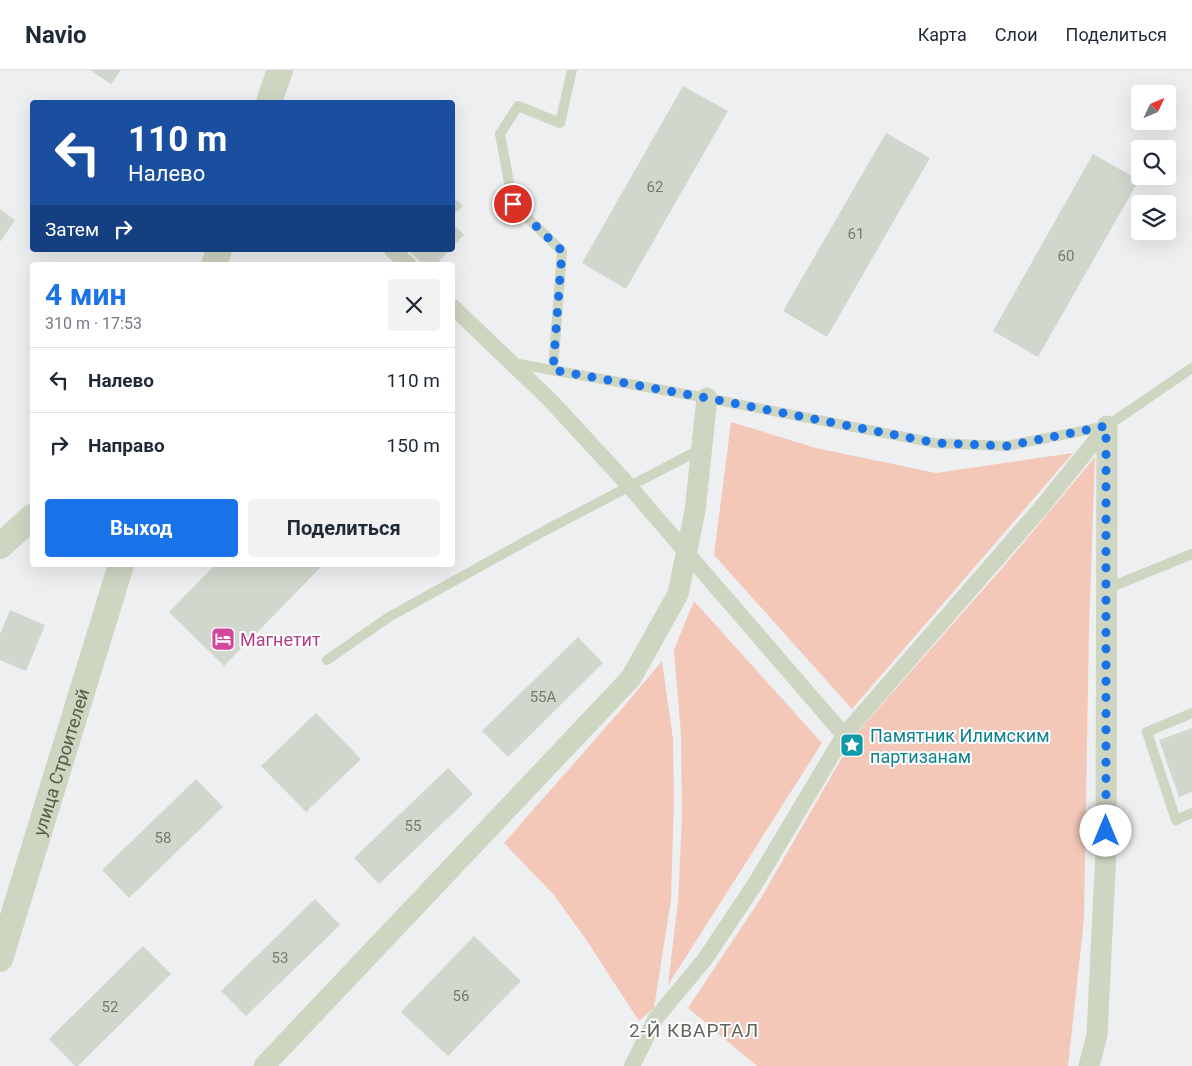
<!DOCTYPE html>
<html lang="ru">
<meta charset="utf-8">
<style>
:root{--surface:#fff;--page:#f2f2f3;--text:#1f2937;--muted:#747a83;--line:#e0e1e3;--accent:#1a73e8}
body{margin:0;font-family:Roboto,sans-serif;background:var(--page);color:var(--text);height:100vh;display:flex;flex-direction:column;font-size:19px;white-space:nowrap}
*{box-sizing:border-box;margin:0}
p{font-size:16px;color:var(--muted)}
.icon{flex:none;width:28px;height:28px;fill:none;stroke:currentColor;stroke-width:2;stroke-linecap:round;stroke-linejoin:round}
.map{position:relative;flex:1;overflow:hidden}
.panel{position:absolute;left:30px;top:192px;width:425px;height:305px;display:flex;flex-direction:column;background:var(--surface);border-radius:5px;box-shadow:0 5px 20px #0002}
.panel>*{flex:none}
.top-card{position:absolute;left:30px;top:30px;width:425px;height:152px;border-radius:5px;box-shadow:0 5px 20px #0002;background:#1a4fa0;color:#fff;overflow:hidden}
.needle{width:32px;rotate:46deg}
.controls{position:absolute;left:1131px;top:15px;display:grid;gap:10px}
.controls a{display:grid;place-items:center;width:45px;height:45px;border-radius:5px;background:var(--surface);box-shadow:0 5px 20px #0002;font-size:25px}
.pin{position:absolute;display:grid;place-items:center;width:42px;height:42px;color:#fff;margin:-21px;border:2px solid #fff;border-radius:50%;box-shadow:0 1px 5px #0007}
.me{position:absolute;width:55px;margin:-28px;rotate:0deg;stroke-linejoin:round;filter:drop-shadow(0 0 4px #0008)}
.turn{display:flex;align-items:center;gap:18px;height:105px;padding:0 15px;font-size:22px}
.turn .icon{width:65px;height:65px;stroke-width:2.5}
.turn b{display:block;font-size:35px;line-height:42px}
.then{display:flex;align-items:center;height:48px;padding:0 15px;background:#0003;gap:10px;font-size:19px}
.round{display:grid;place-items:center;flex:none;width:52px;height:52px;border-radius:5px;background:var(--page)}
.summary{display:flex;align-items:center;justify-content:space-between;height:85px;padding:0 15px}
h1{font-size:30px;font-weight:700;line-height:38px;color:var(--accent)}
.button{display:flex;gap:10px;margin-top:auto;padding:10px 15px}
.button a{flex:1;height:58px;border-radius:5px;background:var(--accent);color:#fff;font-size:20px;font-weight:700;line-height:58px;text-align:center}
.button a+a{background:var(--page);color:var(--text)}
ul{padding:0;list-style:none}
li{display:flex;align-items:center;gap:15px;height:65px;padding:0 15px;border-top:1px solid var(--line)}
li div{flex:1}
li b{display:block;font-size:19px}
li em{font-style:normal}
header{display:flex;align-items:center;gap:30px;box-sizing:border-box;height:70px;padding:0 25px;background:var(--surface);border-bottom:1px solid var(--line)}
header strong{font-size:24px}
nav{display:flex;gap:28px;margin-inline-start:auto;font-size:18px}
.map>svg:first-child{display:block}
.green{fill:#f3c8b9}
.building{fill:#d2d7cd}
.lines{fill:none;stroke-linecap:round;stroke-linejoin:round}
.service{stroke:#ced5c1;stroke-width:10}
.pedestrian{stroke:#ced5c1;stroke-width:16}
.minor{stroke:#ced5c1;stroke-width:21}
.tertiary{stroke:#ced5c1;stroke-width:26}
.route{stroke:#1a73e8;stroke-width:9;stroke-dasharray:0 16.2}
.labels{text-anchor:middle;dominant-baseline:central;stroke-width:4;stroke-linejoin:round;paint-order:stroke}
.number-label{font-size:15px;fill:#747c67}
.hotel-label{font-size:18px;fill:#b23c85;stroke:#fff;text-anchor:start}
.culture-label{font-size:18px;fill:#0d838f;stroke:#fff;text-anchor:start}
.street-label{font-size:18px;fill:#555e45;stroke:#fff}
.neighbourhood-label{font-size:19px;letter-spacing:1px;fill:#60645b;stroke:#fff}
</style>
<header>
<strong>Navio</strong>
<nav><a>Карта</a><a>Слои</a><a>Поделиться</a></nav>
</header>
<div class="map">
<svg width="1192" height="996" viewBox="0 0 1192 996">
<rect width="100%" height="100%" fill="#eeeff1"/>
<path class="green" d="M 731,352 L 816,378 L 936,403 L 1073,383 L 852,639 L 714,485 Z
M 1095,387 L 1089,558 L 1084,849 L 1068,996 L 757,996 L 688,938 L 761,828 L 855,665 L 1004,496 Z
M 694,531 L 822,673 L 668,915 L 678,832 L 682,749 L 681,664 L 674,580 Z
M 662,591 L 673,669 L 674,729 L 671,830 L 654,938 L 639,951 L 587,871 L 554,825 L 504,773 C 557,712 611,653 662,591 Z"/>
<path class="building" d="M 90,0 L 121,0 L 111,14 Z
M 683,16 L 728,41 L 626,219 L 582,193 Z
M 886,63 L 930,88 L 827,267 L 783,241 Z
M 1093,84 L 1139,110 L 1038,287 L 993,261 Z
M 452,126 L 463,136 L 452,146 Z
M 0,139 L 15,150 L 0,172 Z
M 452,153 L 464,165 L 452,177 Z
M 408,180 L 450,180 L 435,195 L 424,195 Z
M 215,495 L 323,495 L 224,596 L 169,542 Z
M 10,540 L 45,555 L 26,601 L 0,590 L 0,564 Z
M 578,567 L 603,593 L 508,687 L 482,661 Z
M 316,643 L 361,689 L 306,742 L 261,696 Z
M 1192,658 L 1192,722 L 1179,727 L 1159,670 Z
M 448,698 L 473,724 L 379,814 L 354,788 Z
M 196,709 L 223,737 L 129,828 L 102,800 Z
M 315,829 L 340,855 L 246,946 L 221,921 Z
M 474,866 L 521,911 L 448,986 L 401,942 Z
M 143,876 L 171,904 L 78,996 L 75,996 L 49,969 Z"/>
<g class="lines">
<path class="service" d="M 513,293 L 707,328 L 935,373 L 1007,376 L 1107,356 L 1192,298
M 553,300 L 562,181 L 513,134 L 500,64 L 518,36 L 560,53 L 572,0
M 1106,519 L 1192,484
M 327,590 L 389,547 L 544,461 L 701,379
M 1192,643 L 1147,662 L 1176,750 L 1192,743"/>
<path class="pedestrian" d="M 392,180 L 409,195
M 452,236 L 550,330 L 623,409 L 844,665 L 1041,438 L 1107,356
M 632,996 L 656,948 L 705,889 L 755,814 L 844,665"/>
<path class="minor" d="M 264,996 L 631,608 L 678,524 L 695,441 L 707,328
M 1089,996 L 1097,965 L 1106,780 L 1107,356"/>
<g class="tertiary">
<path d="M 269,32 L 280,0"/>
<path d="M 214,195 L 219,180"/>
<path d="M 0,476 L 32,447"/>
<path id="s1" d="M 0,889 L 121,495"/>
</g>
</g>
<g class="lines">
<path class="route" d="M 513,134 L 562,181 L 553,300 L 707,328 L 936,373 L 1007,376 L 1106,356 L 1106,761"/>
</g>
<defs>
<g id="hotel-square" transform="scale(1.25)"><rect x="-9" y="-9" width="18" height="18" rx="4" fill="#d1479c" stroke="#fff"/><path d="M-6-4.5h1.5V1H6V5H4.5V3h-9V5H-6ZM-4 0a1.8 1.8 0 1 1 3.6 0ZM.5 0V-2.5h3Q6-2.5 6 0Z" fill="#fff"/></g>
<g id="sight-square" transform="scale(1.25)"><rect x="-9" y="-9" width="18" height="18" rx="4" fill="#0f9aa8" stroke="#fff"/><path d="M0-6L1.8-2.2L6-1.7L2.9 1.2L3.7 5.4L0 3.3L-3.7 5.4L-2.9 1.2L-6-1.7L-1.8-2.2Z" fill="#fff"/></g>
</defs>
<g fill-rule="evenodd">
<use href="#hotel-square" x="223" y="569"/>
<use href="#sight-square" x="852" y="675"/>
</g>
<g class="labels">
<g class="number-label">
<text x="655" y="117">62</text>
<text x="856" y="164">61</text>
<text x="1066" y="186">60</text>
<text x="543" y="627">55А</text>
<text x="413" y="756">55</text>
<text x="163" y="768">58</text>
<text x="280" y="888">53</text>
<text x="461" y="926">56</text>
<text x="110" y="937">52</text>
</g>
<g class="hotel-label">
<text x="240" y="569">Магнетит</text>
</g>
<g class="culture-label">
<text x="870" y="665">Памятник Илимским<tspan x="870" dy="21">партизанам</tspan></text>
</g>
<g class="street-label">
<text stroke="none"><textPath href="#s1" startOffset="206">улица Строителей</textPath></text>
</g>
<g class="neighbourhood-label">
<text x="694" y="960">2-Й КВАРТАЛ</text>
</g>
</g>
</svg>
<div class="controls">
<a><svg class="needle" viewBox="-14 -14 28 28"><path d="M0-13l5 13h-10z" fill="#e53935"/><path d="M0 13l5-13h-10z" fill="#747a83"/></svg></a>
<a><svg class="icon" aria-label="search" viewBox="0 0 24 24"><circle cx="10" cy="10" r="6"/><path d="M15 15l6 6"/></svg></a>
<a><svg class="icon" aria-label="layers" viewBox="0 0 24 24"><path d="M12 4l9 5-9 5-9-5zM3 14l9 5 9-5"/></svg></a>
</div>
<div class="pin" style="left:513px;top:134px;background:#d93025"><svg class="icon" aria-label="arrive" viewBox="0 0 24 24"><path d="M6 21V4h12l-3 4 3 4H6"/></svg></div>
<svg class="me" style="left:1106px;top:761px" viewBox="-20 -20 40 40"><circle r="19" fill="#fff"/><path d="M0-13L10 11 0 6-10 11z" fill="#1a73e8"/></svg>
<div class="top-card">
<div class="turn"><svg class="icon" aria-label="left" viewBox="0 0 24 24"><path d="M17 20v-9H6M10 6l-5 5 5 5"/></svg><div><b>110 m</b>Налево</div></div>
<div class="then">Затем<svg class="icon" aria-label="right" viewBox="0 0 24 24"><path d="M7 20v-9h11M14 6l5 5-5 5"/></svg></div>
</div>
<section class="panel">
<div class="summary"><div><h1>4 мин</h1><p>310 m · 17:53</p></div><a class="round"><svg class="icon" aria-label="close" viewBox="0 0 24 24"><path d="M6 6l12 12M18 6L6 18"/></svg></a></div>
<ul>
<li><svg class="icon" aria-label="left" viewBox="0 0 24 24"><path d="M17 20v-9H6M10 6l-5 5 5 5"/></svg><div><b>Налево</b></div><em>110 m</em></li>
<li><svg class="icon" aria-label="right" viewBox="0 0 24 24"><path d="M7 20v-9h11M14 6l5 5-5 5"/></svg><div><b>Направо</b></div><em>150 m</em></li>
</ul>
<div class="button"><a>Выход</a><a>Поделиться</a></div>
</section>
</div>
